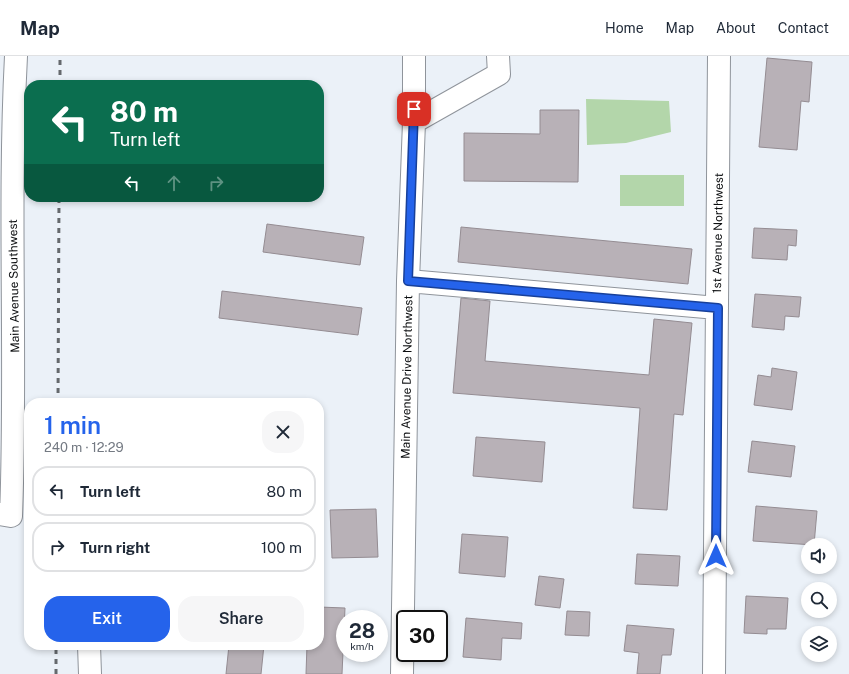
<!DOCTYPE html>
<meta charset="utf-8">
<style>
:root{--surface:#fff;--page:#f6f6f7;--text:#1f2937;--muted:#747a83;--line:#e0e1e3;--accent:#2563eb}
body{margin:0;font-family:"Public Sans",sans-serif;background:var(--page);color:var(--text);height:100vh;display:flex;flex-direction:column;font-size:15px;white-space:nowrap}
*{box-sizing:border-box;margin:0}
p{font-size:13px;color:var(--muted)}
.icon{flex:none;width:22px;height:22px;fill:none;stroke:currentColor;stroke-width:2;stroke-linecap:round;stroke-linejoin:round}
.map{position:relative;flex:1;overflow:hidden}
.details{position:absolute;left:24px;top:342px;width:300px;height:252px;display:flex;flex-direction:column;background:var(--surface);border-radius:16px;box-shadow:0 2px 6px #0003}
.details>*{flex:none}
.banner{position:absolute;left:24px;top:24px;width:300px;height:122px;border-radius:16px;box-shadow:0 2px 6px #0003;background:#0b6e4f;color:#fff;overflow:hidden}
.fabs{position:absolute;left:801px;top:482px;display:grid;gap:8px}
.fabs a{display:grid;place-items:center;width:36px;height:36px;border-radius:50%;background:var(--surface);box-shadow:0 2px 6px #0003;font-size:20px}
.speed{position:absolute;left:336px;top:554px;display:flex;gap:8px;font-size:20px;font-weight:700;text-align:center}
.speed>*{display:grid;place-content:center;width:52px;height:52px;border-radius:50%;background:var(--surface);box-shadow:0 2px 6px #0003;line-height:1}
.speed small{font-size:10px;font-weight:400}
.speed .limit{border:2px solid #111;border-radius:6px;background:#fff;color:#111}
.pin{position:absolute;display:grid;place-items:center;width:34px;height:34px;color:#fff;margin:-17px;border-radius:8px;box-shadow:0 2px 6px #0006}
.me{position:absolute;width:44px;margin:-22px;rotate:0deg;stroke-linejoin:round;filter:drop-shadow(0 0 3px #0008)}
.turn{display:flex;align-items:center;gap:14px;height:84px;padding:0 20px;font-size:18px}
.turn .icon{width:52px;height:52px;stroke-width:2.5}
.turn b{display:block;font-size:28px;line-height:34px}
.lanes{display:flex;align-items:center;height:38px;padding:0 20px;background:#0003;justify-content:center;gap:20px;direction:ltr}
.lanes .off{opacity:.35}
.round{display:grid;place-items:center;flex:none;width:42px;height:42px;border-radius:16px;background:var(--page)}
.headline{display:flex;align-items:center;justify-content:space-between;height:68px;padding:0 20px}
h1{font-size:24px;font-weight:600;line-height:30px;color:var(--accent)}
.primary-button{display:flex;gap:8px;margin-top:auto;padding:8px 20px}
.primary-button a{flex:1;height:46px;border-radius:16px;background:var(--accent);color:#fff;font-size:16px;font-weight:600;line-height:46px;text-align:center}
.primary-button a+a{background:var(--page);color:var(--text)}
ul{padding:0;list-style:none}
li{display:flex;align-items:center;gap:12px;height:50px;margin:0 8px 6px;padding:0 12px;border:2px solid var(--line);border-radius:16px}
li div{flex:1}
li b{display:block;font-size:15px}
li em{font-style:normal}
header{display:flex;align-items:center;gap:24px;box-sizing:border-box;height:56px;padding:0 20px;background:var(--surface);border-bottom:1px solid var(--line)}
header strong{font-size:19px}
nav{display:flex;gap:22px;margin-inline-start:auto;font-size:14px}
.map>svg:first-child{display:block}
.green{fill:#b3d6aa}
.building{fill:#b8b1b7;stroke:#948c92}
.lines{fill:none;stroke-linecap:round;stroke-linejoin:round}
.minor-casing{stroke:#8f949b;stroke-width:24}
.minor{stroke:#fff;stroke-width:22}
.rail{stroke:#65696d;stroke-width:3;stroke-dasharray:5 5;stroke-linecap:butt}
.route-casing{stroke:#184099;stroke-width:10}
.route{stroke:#2563eb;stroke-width:7}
.labels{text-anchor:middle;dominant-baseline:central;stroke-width:3;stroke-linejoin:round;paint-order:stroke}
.street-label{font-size:12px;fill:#0b0d0f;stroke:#fff}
</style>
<header>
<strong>Map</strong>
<nav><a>Home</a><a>Map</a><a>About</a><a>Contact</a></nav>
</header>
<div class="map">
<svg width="849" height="618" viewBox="0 0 849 618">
<rect width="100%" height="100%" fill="#ebf1f8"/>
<path class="green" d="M 586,43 L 669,45 L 671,76 L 626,87 L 587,89 Z
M 620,119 L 684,119 L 684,150 L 620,150 Z"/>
<path class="building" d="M 767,2 L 812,6 L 809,46 L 801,45 L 797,94 L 759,91 Z
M 540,54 L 579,54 L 578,126 L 464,125 L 464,77 L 540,78 Z
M 267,168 L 364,181 L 360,209 L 263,196 Z
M 461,171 L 692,193 L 688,228 L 458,206 Z
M 754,172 L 797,174 L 796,190 L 788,189 L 787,204 L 752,202 Z
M 222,235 L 362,252 L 358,279 L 219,262 Z
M 755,238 L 801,241 L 799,261 L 785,260 L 784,274 L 752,271 Z
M 461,242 L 490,245 L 485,305 L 649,319 L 654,263 L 692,267 L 683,359 L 674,358 L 667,454 L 633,452 L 640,352 L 453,337 Z
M 772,312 L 797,316 L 792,354 L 754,349 L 758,319 L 771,321 Z
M 476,381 L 545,386 L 542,426 L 473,420 Z
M 752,385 L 795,390 L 791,421 L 748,416 Z
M 756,450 L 817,455 L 814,489 L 753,485 Z
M 376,453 L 378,501 L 332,502 L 330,454 Z
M 462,478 L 508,481 L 505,521 L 459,517 Z
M 637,498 L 680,500 L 678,530 L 635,528 Z
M 539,520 L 564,523 L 560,552 L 535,549 Z
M 746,540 L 788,542 L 786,573 L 767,573 L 767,578 L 744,577 Z
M 319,551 L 345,552 L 342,618 L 306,618 L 307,589 L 319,589 Z
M 567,555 L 590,556 L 589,580 L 565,579 Z
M 466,562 L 522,567 L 521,583 L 502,582 L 501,604 L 463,601 Z
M 627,569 L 674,573 L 671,599 L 662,599 L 660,618 L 637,618 L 639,597 L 624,595 Z
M 229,589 L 264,589 L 261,618 L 226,618 Z"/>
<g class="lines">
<g class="minor-casing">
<path id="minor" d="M 414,66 L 499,18 L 498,0
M 408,225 L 717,252
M 0,458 L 11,460 C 17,307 8,153 16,0
M 89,589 L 90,618
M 402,618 L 408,225 L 414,66 L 414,0
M 714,618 L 719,0"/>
</g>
<use href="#minor" class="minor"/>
<path class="rail" d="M 60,29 L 60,0
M 58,347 L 59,141
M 56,618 L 56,589"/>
</g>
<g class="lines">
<g class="route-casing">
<path id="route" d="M 414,53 L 408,225 L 718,252 L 716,500"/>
</g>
<use href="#route" class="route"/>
</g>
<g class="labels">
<g class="street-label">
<text transform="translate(718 177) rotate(-89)">1st Avenue Northwest</text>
<text transform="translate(14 230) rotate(-91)">Main Avenue Southwest</text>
<text transform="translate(407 321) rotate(-89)">Main Avenue Drive Northwest</text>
</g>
</g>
</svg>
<div class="fabs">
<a><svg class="icon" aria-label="sound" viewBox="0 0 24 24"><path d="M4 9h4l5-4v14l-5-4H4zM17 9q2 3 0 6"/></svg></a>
<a><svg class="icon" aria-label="search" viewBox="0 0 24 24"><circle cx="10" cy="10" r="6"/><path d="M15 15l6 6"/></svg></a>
<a><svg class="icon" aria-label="layers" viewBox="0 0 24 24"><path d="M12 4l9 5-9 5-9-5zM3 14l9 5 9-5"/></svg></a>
</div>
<div class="speed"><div>28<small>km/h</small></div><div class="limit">30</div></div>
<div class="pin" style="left:414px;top:53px;background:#d93025"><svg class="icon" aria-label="arrive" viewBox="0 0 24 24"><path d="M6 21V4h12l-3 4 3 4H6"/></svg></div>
<svg class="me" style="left:716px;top:500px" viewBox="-20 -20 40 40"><path d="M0-17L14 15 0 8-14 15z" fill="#2563eb" stroke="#fff" stroke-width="4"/></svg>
<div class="banner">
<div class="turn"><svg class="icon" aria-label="left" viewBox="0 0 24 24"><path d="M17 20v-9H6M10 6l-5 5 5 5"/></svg><div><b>80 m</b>Turn left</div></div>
<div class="lanes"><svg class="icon" aria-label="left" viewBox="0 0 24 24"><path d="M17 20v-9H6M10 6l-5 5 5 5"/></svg><svg class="icon off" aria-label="ahead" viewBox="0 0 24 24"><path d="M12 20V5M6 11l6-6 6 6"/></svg><svg class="icon off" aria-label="right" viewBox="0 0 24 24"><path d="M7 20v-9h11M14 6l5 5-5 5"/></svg></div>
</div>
<section class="details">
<div class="headline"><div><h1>1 min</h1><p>240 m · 12:29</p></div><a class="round"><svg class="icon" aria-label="close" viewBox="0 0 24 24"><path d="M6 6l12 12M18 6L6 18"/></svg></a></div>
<ul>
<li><svg class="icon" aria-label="left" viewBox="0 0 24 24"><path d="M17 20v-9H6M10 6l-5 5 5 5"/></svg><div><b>Turn left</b></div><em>80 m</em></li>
<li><svg class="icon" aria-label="right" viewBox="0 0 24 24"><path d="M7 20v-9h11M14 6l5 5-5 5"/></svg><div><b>Turn right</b></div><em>100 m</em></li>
</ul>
<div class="primary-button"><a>Exit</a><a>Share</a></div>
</section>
</div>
